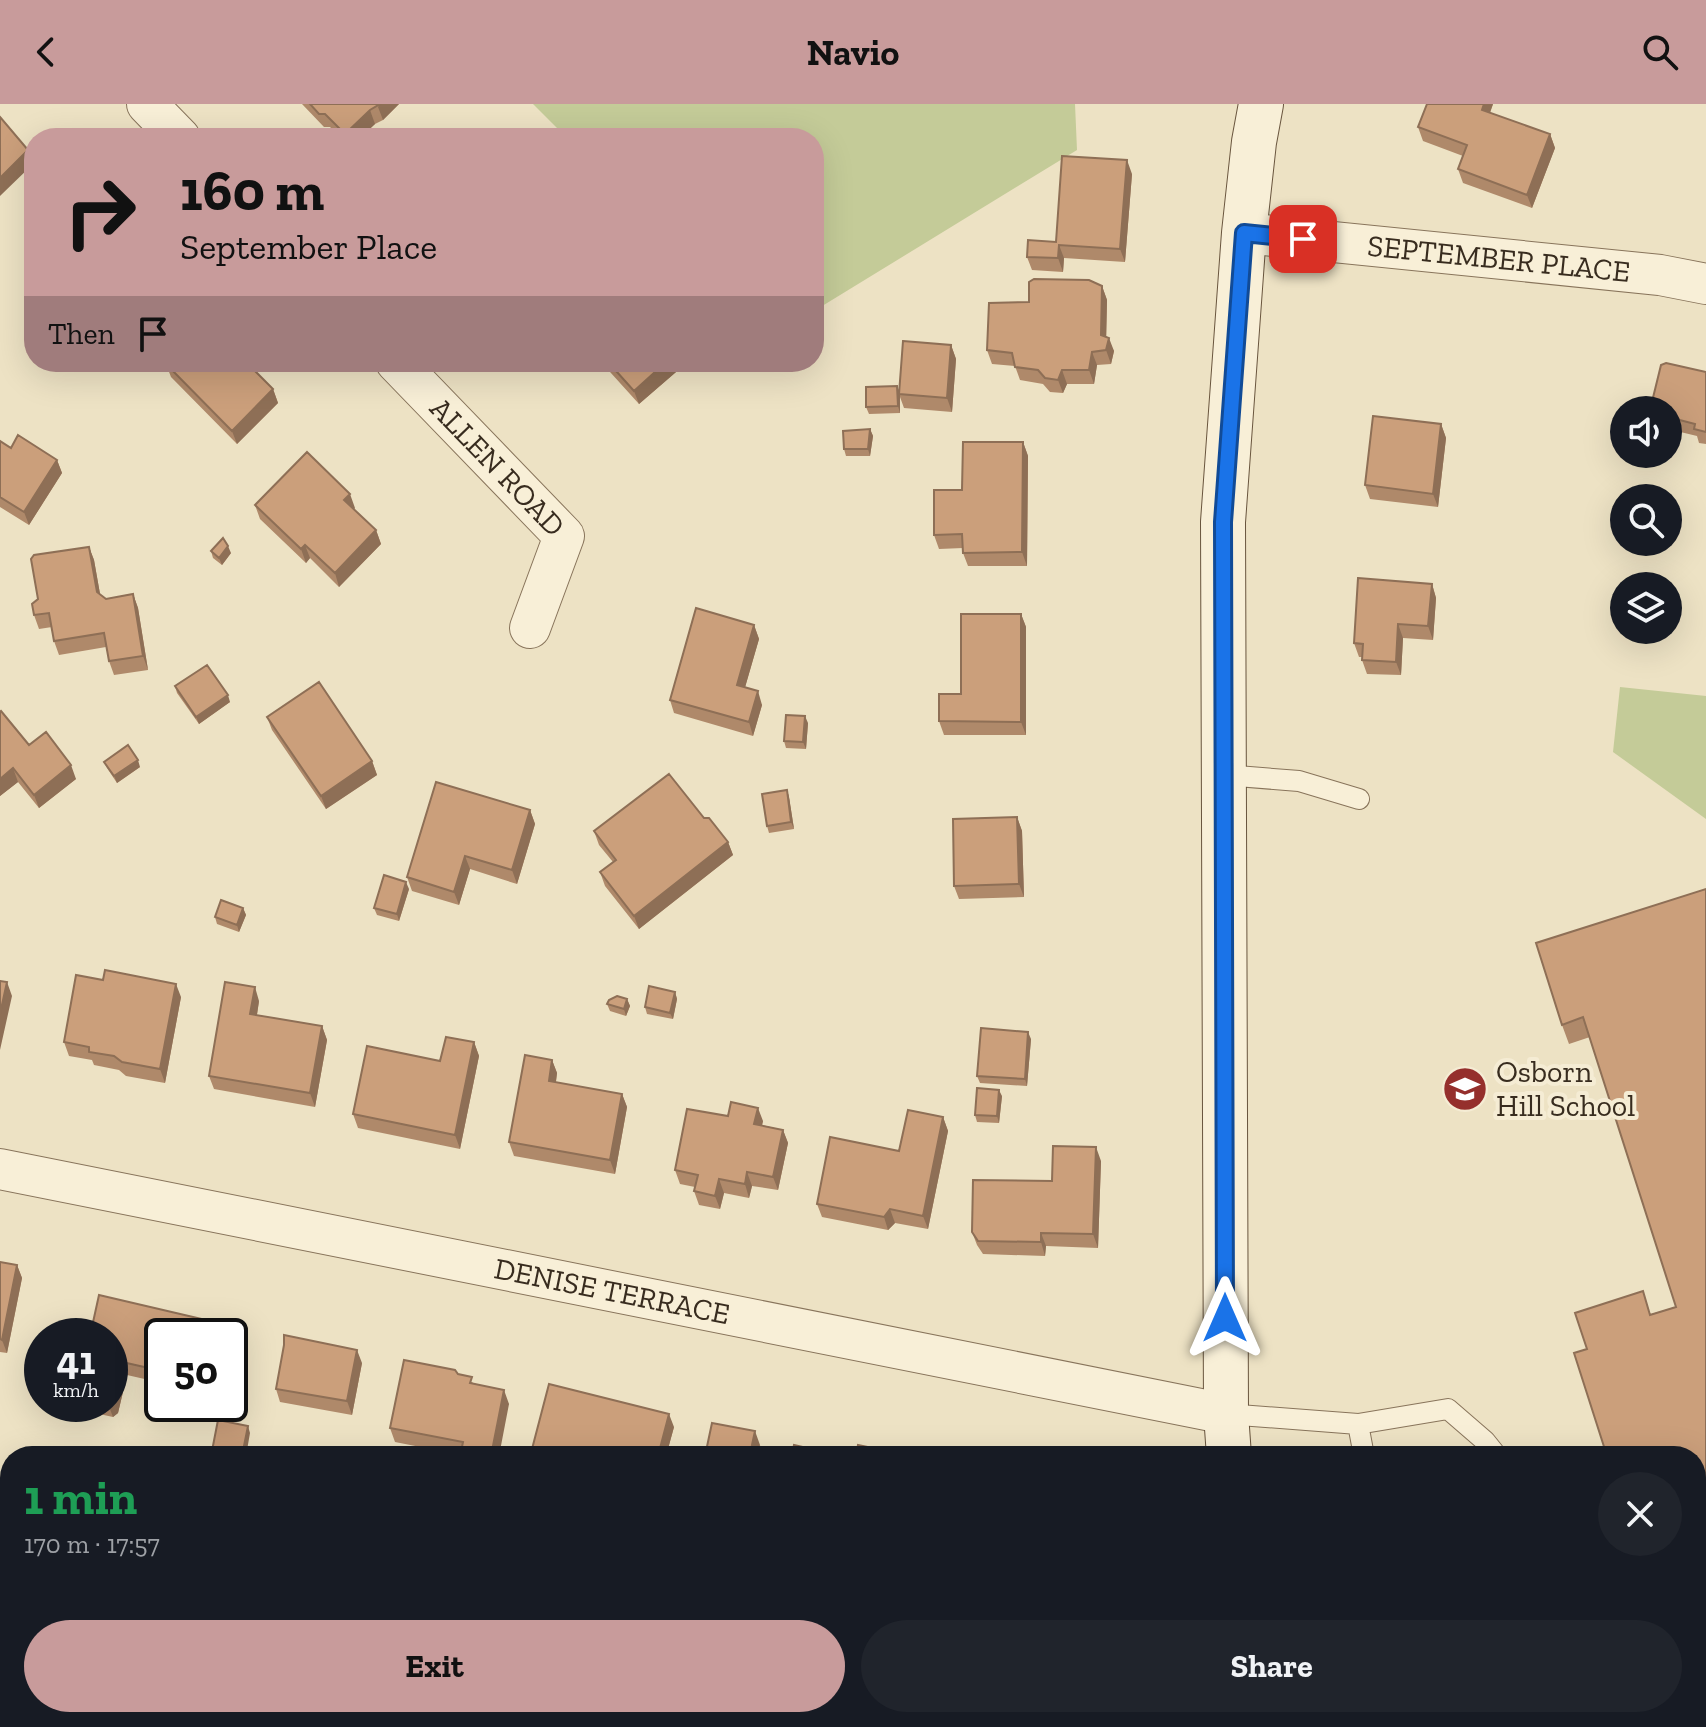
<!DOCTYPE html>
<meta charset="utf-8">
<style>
:root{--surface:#171b24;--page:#20242c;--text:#f1f3f6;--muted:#9ea1a6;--accent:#c89b9b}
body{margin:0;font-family:"Zilla Slab",serif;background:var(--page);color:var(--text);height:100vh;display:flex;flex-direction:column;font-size:30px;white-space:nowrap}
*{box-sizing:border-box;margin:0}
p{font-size:26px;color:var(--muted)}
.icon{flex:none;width:44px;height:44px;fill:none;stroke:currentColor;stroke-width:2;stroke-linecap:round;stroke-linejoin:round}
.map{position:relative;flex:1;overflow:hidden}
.details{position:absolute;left:0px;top:1342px;width:1706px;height:282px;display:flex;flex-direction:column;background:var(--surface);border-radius:32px 32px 0 0;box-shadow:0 8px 32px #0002}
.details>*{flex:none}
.guide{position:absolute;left:24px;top:24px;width:800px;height:244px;border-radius:32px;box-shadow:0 8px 32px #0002;background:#c89b9b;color:#111;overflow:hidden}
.controls{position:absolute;left:1610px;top:292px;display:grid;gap:16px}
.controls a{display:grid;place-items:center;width:72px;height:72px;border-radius:50%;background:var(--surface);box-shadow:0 8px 32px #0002;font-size:40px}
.speed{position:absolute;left:24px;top:1214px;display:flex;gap:16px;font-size:40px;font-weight:700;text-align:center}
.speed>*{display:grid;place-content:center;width:104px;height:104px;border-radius:50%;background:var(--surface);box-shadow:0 8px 32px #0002;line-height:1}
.speed small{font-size:20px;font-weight:400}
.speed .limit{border:4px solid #111;border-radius:12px;background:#fff;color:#111}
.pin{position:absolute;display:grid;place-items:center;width:68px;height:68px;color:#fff;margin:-34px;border-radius:16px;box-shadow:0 4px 12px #0006}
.me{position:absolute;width:88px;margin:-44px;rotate:0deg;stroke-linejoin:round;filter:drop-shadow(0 0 6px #0008)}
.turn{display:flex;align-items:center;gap:28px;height:168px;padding:0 24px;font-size:36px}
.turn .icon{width:104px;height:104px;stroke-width:2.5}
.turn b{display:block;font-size:56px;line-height:68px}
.then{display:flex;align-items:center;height:76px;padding:0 24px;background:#0003;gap:16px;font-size:30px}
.round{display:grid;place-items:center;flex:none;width:84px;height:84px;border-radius:42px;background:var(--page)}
.summary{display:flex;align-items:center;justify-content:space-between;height:136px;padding:0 24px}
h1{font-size:48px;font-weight:700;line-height:60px;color:#1e9e55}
.primary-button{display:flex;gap:16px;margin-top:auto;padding:16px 24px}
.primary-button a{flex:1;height:92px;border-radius:48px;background:var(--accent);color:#111;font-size:32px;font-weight:700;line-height:92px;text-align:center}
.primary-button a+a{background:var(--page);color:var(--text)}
header{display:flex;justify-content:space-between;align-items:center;height:104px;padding:0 24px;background:var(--accent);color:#111;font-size:36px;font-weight:700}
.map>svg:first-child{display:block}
.green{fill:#c4cb98}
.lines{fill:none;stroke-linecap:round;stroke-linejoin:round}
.service-casing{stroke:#88745b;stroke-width:22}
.minor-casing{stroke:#88745b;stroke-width:42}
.secondary-casing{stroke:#69553e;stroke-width:46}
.service{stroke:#f8efd7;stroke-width:20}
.minor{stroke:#f8efd7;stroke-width:40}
.secondary{stroke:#f8efd7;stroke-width:44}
.wall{fill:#af896a}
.shaded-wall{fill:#8e6f56}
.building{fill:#cb9f7b;stroke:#8e6f56;stroke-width:2}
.route-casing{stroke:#114b97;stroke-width:20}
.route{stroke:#1a73e8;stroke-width:14}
.labels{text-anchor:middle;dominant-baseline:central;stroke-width:8;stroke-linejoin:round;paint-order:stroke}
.street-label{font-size:30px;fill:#382c1f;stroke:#f5ecd4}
.poi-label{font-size:30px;fill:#382c1f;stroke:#f5ecd4;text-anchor:start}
</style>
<header><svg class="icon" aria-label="back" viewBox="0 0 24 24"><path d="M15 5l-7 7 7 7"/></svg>Navio<svg class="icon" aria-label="search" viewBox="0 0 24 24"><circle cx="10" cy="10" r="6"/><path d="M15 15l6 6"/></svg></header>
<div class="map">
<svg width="1706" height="1623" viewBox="0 0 1706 1623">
<rect width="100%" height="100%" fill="#ede2c4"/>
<path class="green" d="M 533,0 L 1075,0 L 1077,46 L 814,207 L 814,34 L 567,34 Z
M 1620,583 L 1706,592 L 1706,715 L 1613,648 Z"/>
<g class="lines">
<g class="service-casing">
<path id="service" d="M 1224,671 L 1299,677 L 1359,695
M 1226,1310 L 1358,1320 L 1448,1305 L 1485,1337 L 1497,1352
M 1358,1320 L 1364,1352"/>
</g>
<g class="minor-casing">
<g id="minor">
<path d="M 147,0 L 180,34"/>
<path id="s1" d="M 1244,129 L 1660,171 L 1706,180"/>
<path id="s2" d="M 396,258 L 564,432 L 530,524"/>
<path id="s3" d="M 0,1065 L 1226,1310"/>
</g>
</g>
<g class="secondary-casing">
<path id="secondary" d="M 1229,1352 L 1226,1310 L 1223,418 L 1244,129 L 1254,38 L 1261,0
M 1252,1614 L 1253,1623"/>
</g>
<use href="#service" class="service"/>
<use href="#minor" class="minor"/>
<use href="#secondary" class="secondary"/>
</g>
<path class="wall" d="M 302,0 L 399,0 L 383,16 L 375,20 L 360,34 L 341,34 L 330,23 L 324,23 Z
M 1493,0 L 1490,9 L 1550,30 L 1555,44 L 1532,104 L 1463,79 L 1458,65 L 1463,52 L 1423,37 L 1418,23 Z
M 1132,70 L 1125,158 L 1064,154 L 1063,168 L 1032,166 L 1027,153 L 1056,138 Z
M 1102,182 L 1107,196 L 1106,233 L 1114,247 L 1111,260 L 1097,261 L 1094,280 L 1067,280 L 1063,289 L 1050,288 L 1043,280 L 1020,276 L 1015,262 L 992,260 L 987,246 L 1029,198 Z
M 951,241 L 956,255 L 952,308 L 904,304 L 900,293 L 900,309 L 869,310 L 866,303 L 897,282 L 899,288 Z
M 601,258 L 681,258 L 683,262 L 639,300 Z
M 166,260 L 273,285 L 278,299 L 237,340 L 171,273 Z
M 1706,268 L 1706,340 L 1699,339 L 1697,332 L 1668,325 L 1668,306 Z
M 1441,320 L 1446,334 L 1438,403 L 1370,395 L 1365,381 Z
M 870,325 L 873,332 L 870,352 L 846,352 L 844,345 Z
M 0,337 L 11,344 L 57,356 L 62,369 L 29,421 L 0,403 Z
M 1023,338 L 1028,352 L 1027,462 L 968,462 L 963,449 L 963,444 L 939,445 L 934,431 L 962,386 Z
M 255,401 L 355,404 L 354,405 L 376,426 L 381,440 L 339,483 L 310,454 L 306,459 L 260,415 Z
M 89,443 L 94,456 L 100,490 L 106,495 L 133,490 L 138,504 L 148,566 L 114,571 L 109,557 L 106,543 L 59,551 L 54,537 L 52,523 L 39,525 L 34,511 Z
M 211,447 L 231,449 L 222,461 L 213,454 Z
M 1432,480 L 1436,494 L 1433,536 L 1403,534 L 1401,571 L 1367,570 L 1362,556 L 1362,553 L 1359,553 L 1354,539 Z
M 1021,510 L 1026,523 L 1026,631 L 944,631 L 939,617 Z
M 754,521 L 759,535 L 745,583 L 762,601 L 753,632 L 674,609 L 670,596 Z
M 175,582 L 230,598 L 199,620 L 177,589 Z
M 0,608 L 29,641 L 76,675 L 39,704 L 18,678 L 0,692 Z
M 267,613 L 372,657 L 377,671 L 326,705 L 272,626 Z
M 808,619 L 806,645 L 786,644 L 784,637 Z
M 104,658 L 140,663 L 117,679 L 107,664 Z
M 787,686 L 789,693 L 794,725 L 769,729 L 767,722 Z
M 530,706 L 535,720 L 517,780 L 470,765 L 459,801 L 412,787 L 407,773 Z
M 1017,713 L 1022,727 L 1024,793 L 959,795 L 954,782 Z
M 704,714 L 728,738 L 733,751 L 639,825 L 605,782 L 600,768 L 613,758 L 599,741 L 594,727 Z
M 409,785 L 399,817 L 377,811 L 374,804 Z
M 1706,785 L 1696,1352 L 1587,1245 L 1651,1210 L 1676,1203 L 1590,933 L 1569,940 L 1562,921 Z
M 243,804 L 246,811 L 239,828 L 217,820 L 215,813 Z
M 675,888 L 677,895 L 673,915 L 647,910 L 645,903 Z
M 181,893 L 165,979 L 126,972 L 119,966 L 94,961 L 92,956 L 69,952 L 64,938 Z
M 627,895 L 630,902 L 626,912 L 610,907 L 607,900 Z
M 259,897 L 257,911 L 322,922 L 327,936 L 315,1003 L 214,985 L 209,972 Z
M 1031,935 L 1027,982 L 980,979 L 977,972 Z
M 474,938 L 479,952 L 460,1045 L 358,1024 L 353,1010 L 440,957 Z
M 552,956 L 557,969 L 556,978 L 622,990 L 627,1003 L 615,1070 L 514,1052 L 509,1038 Z
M 1002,992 L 999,1019 L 977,1018 L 975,1011 Z
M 728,1012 L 763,1017 L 762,1021 L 783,1026 L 788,1039 L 778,1086 L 752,1082 L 749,1094 L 724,1089 L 720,1105 L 699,1101 L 694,1087 L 695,1083 L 680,1080 L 675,1066 Z
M 943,1013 L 948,1027 L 928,1125 L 895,1119 L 888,1126 L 822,1113 L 817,1100 L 899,1047 Z
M 1101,1057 L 1098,1144 L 1046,1142 L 1045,1152 L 983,1150 L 977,1141 L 972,1128 L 1052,1077 Z
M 0,1158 L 17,1161 L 22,1174 L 7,1249 L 0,1248 Z
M 206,1216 L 211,1229 L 162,1232 L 162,1279 L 127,1271 L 118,1309 L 113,1313 L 81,1306 L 79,1300 L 110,1300 L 110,1232 Z
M 362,1259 L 352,1311 L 280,1298 L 276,1285 Z
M 458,1270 L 509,1300 L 461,1351 L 395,1338 L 390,1324 Z
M 674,1323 L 666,1352 L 535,1352 L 532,1345 Z"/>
<path class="shaded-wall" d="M 380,0 L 399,0 L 383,16 L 378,3 Z
M 1484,0 L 1493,0 L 1486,19 L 1482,6 Z
M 370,6 L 375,20 L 360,34 L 347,34 L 345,30 Z
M 1550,30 L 1555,44 L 1532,104 L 1527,91 Z
M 28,46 L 33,60 L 0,92 L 0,74 Z
M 1127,56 L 1132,70 L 1125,158 L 1120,145 Z
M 1059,141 L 1064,154 L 1063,168 L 1058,154 Z
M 1102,182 L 1107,196 L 1106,244 L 1101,231 Z
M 1109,234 L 1114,247 L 1111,260 L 1106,246 Z
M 951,241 L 956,255 L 952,308 L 947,294 Z
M 1092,248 L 1097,261 L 1094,280 L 1089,266 Z
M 666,258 L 681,258 L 683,262 L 639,300 L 634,287 Z
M 1062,266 L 1067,280 L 1063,289 L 1058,276 Z
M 897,282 L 900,289 L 900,309 L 898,302 Z
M 273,285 L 278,299 L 237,340 L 232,327 Z
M 1441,320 L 1446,334 L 1438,403 L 1433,390 Z
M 870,325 L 873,332 L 870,352 L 868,345 Z
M 1023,338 L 1028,352 L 1027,462 L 1022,448 Z
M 57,356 L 62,369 L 29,421 L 24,408 Z
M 350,390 L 355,404 L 349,410 L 344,396 Z
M 376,426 L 381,440 L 339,483 L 335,469 Z
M 305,441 L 310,454 L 306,459 L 301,445 Z
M 228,442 L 231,449 L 222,461 L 219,454 Z
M 89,443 L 94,456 L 102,501 L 97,488 Z
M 1432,480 L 1436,494 L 1433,536 L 1428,522 Z
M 133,490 L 138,504 L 148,566 L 143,552 Z
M 1021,510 L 1026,523 L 1026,631 L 1021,618 Z
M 1398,520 L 1403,534 L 1401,571 L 1396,558 Z
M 754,521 L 759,535 L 742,594 L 737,581 Z
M 758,587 L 762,601 L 753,632 L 749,618 Z
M 228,591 L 230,598 L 199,620 L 196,613 Z
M 805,612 L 808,619 L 806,645 L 803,638 Z
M 138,656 L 140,663 L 117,679 L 114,672 Z
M 372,657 L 377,671 L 326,705 L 321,692 Z
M 71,661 L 76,675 L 39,704 L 34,691 Z
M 13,664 L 18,678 L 0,692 L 0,675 Z
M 787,686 L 789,693 L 794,725 L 791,718 Z
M 530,706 L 535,720 L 517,780 L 512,766 Z
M 1017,713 L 1022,727 L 1024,793 L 1019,780 Z
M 728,738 L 733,751 L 639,825 L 634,812 Z
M 465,752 L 470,765 L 459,801 L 454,788 Z
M 406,778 L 409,785 L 399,817 L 397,810 Z
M 243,804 L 246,811 L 239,828 L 237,821 Z
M 7,878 L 12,892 L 0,946 L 0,910 Z
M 176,880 L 181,893 L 165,979 L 160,965 Z
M 255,883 L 259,897 L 255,923 L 250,910 Z
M 675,888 L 677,895 L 673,915 L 670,909 Z
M 627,895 L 630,902 L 626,912 L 624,905 Z
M 322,922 L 327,936 L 315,1003 L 310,989 Z
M 1028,928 L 1031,935 L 1027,982 L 1025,975 Z
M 474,938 L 479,952 L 460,1045 L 455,1031 Z
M 552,956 L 557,969 L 554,991 L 549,977 Z
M 999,986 L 1002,992 L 999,1019 L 997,1012 Z
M 622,990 L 627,1003 L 615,1070 L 610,1056 Z
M 758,1004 L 763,1017 L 759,1033 L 754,1020 Z
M 943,1013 L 948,1027 L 928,1125 L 923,1112 Z
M 783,1026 L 788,1039 L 778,1086 L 773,1073 Z
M 1096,1043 L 1101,1057 L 1098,1144 L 1093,1130 Z
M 747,1068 L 752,1082 L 749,1094 L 745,1080 Z
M 719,1075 L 724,1089 L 720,1105 L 715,1092 Z
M 890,1105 L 895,1119 L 888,1126 L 884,1113 Z
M 1041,1129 L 1046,1142 L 1045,1152 L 1041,1138 Z
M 17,1161 L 22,1174 L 7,1249 L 2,1236 Z
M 206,1216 L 211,1229 L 211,1232 L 203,1232 Z
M 357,1246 L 362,1259 L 352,1311 L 347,1297 Z
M 122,1258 L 127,1271 L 118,1309 L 113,1313 L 108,1300 L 110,1300 Z
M 504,1286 L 509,1300 L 499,1352 L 491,1352 Z
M 669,1310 L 674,1323 L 666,1352 L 658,1352 Z
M 248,1322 L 250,1329 L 246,1352 L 242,1352 Z
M 755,1327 L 760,1341 L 757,1352 L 752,1341 Z"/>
<path class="building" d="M 310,0 L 380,0 L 370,6 L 345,30 L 325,10 L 319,10 Z
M 1427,0 L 1484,0 L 1482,6 L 1550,30 L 1527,91 L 1458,65 L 1467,41 L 1418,23 Z
M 0,13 L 28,46 L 0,74 Z
M 1062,52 L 1127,56 L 1120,145 L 1059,141 L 1058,154 L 1027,153 L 1028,136 L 1056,138 Z
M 1034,175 L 1089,176 L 1102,182 L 1101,231 L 1109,234 L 1106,246 L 1092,248 L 1089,266 L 1062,266 L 1058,276 L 1045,274 L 1038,266 L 1015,263 L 1012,249 L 987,246 L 989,199 L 1029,198 L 1029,178 Z
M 903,237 L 951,241 L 947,294 L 899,290 Z
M 168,258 L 246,258 L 273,285 L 232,327 L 166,260 Z
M 608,258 L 666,258 L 634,287 Z
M 1666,259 L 1706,268 L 1706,328 L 1694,325 L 1695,320 L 1668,313 L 1668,306 L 1650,306 L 1661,261 Z
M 897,282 L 898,302 L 866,303 L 866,283 Z
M 1373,312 L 1441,320 L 1433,390 L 1365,381 Z
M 870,325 L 868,345 L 844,345 L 843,327 Z
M 18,331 L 57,356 L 24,408 L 0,393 L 0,337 L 11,344 Z
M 963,338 L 1023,338 L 1022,448 L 963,449 L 962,430 L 934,431 L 934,386 L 962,386 Z
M 307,348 L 350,390 L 344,396 L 376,426 L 335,469 L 305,441 L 301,445 L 255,401 Z
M 223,434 L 228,442 L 219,454 L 211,447 Z
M 89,443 L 97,488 L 106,495 L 133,490 L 143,552 L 109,557 L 104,529 L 54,537 L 49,509 L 34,511 L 32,500 L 38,495 L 31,455 L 34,451 Z
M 1358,474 L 1432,480 L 1428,522 L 1398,520 L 1396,558 L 1362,556 L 1363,540 L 1354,539 Z
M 696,504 L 754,521 L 737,581 L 758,587 L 749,618 L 670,596 Z
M 961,510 L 1021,510 L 1021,618 L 939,617 L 939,590 L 961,590 Z
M 207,561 L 228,591 L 196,613 L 175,582 Z
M 319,578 L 372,657 L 321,692 L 267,613 Z
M 1,607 L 29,641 L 46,628 L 71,661 L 34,691 L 13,664 L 0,675 L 0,608 Z
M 786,611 L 805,612 L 803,638 L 784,637 Z
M 128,641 L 138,656 L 114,672 L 104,658 Z
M 669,670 L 704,714 L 709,714 L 728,738 L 634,812 L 600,768 L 616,756 L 594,727 Z
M 436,678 L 530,706 L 512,766 L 465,752 L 454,788 L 407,773 Z
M 787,686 L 791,718 L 767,722 L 762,690 Z
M 1017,713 L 1019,780 L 954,782 L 953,715 Z
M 384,771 L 406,778 L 397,810 L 374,804 Z
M 1706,785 L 1706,1507 L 1696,1475 L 1696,1352 L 1607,1352 L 1574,1249 L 1587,1245 L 1575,1209 L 1643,1187 L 1650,1211 L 1676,1203 L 1583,913 L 1562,921 L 1536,839 Z
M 221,796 L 243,804 L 237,821 L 215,813 Z
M 105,866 L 176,880 L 160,965 L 122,958 L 114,952 L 89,948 L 89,943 L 64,938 L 76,871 L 103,876 Z
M 0,877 L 7,878 L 0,910 Z
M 225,878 L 255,883 L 250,910 L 322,922 L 310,989 L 209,972 Z
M 649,882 L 675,888 L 670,909 L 645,903 Z
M 617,892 L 627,895 L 624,905 L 607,900 L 609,896 Z
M 981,924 L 1028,928 L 1025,975 L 977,972 Z
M 446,933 L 474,938 L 455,1031 L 353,1010 L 367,942 L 440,957 Z
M 525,951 L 552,956 L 549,977 L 622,990 L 610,1056 L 509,1038 Z
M 977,984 L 999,986 L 997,1012 L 975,1011 Z
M 731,998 L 758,1004 L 754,1020 L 783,1026 L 773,1073 L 747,1068 L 745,1080 L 719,1075 L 715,1092 L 694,1087 L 698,1071 L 675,1066 L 687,1005 L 728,1012 Z
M 908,1006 L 943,1013 L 923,1112 L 890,1105 L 884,1113 L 817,1100 L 830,1033 L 899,1047 Z
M 1053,1042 L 1096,1043 L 1093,1130 L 1041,1129 L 1041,1138 L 978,1137 L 972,1128 L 973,1076 L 1052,1077 Z
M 0,1158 L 17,1161 L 2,1236 L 0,1235 Z
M 99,1191 L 206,1216 L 203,1232 L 162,1232 L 162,1267 L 122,1258 L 113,1296 L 110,1298 L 110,1232 L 90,1232 Z
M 284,1231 L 357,1246 L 347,1297 L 276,1285 L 284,1241 Z
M 404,1256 L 455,1266 L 458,1270 L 472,1273 L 470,1279 L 504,1286 L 491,1352 L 460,1352 L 463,1338 L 390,1324 Z
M 549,1280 L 669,1310 L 658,1352 L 561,1352 L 532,1345 Z
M 218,1316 L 248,1322 L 242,1352 L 211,1352 Z
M 712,1319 L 755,1327 L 752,1341 L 792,1350 L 794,1341 L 820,1347 L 819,1352 L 705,1352 Z
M 858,1341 L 911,1352 L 856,1352 Z"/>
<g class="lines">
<g class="route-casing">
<path id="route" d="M 1225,1214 L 1223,418 L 1244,129 L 1303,135"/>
</g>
<use href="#route" class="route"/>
</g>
<defs>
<g id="school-disc" transform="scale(2.3)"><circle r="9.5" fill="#952f2c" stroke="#f5ecd4"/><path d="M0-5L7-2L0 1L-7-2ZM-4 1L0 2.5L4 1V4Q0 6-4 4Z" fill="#fff"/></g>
</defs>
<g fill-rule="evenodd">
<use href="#school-disc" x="1465" y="985"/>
</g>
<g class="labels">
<g class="street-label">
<text stroke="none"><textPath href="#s1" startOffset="256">SEPTEMBER PLACE</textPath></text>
<text stroke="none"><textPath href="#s2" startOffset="146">ALLEN ROAD</textPath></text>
<text stroke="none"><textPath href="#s3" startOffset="624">DENISE TERRACE</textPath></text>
</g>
<g class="poi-label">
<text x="1496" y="968">Osborn<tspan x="1496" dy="34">Hill School</tspan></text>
</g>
</g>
</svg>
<div class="controls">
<a><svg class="icon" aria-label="sound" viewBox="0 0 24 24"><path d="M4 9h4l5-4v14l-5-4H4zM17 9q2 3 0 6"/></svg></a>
<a><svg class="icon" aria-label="search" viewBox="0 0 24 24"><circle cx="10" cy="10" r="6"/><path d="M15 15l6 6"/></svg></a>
<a><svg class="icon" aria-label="layers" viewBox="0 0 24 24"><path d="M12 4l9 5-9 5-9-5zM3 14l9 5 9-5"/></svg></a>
</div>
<div class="speed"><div>41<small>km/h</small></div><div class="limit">50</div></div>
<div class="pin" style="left:1303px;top:135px;background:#d93025"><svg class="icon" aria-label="arrive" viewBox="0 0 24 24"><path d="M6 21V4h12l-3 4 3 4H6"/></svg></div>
<svg class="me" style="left:1225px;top:1214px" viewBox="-20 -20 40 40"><path d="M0-17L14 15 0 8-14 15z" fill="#1a73e8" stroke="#fff" stroke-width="4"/></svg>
<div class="guide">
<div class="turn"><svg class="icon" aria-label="right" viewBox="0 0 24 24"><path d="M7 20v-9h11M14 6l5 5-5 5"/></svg><div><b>160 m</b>September Place</div></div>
<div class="then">Then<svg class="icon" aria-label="arrive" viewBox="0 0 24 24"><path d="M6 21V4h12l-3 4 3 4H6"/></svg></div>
</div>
<section class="details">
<div class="summary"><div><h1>1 min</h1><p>170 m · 17:57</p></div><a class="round"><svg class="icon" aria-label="close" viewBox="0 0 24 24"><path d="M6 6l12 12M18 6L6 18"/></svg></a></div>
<div class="primary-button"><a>Exit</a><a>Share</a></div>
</section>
</div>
